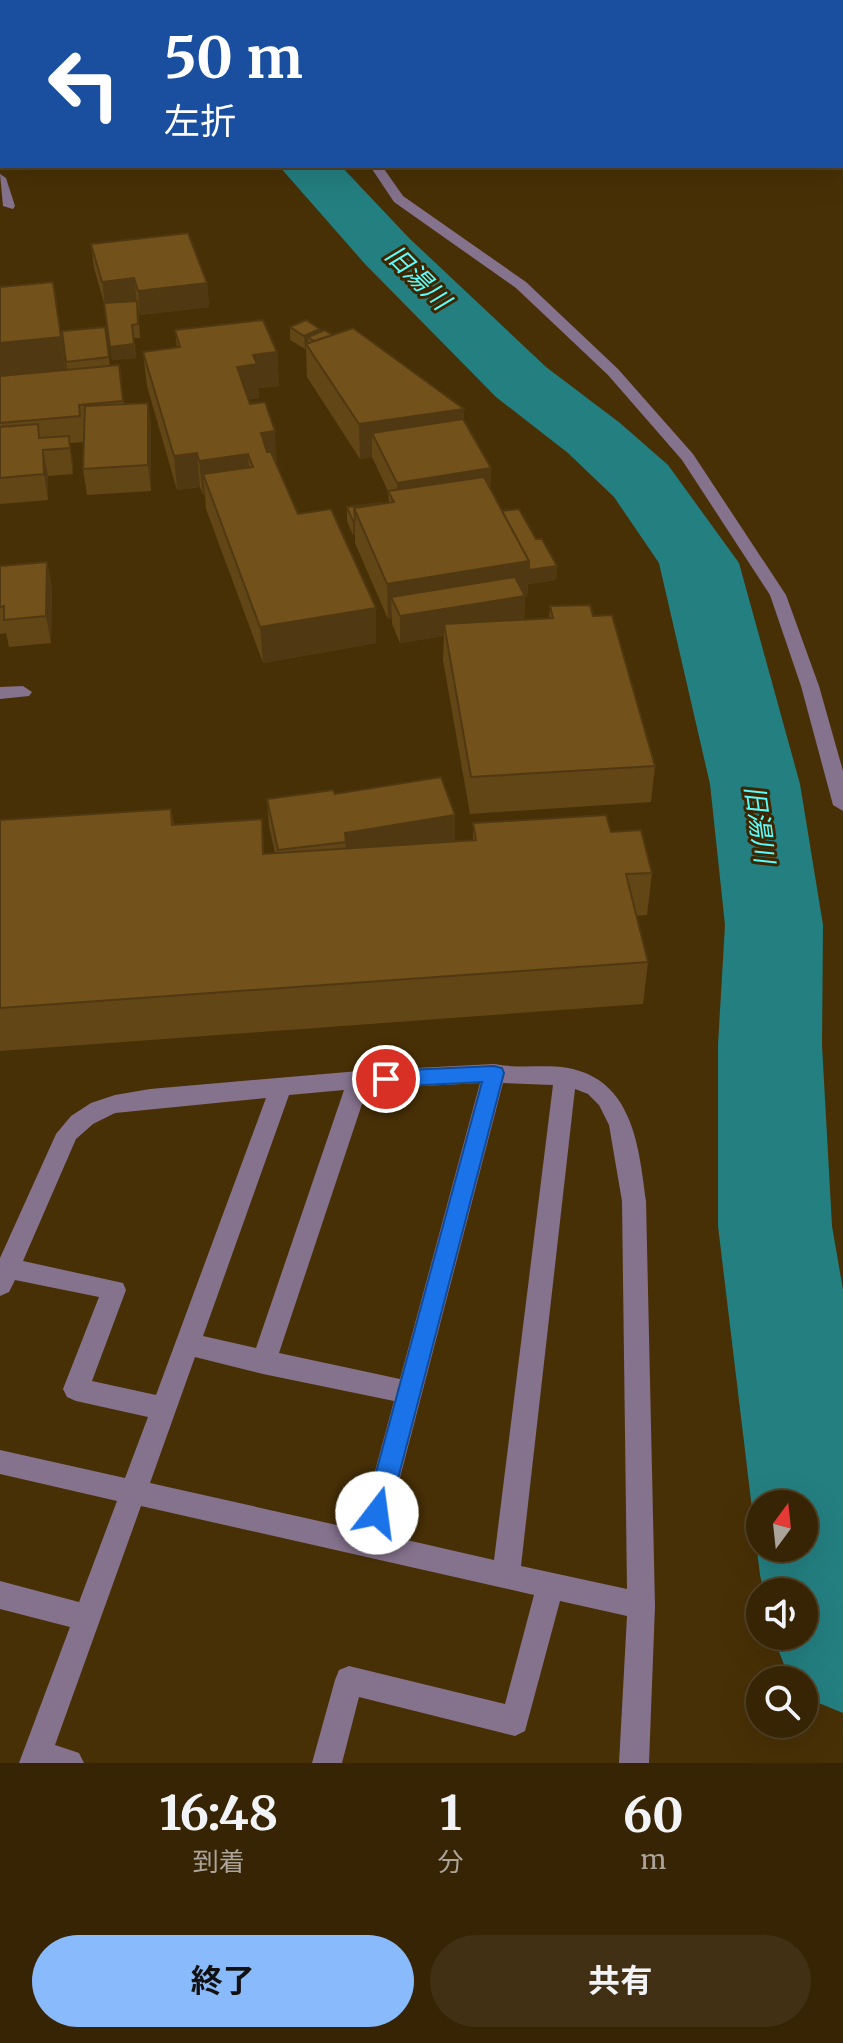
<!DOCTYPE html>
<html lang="ja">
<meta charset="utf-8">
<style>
:root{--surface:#362404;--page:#413013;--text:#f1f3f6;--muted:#aaa49a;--line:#504126;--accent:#89bafc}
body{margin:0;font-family:Merriweather,"Noto Sans JP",serif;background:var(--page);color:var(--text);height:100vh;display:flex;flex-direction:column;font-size:30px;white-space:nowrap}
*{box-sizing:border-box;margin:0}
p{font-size:26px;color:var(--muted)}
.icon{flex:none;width:44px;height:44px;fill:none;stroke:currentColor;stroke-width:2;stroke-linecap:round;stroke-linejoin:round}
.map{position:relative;height:1763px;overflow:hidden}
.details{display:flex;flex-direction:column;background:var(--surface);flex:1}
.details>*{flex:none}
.guide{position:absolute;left:0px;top:0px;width:844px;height:168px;box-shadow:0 8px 32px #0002,0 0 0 2px var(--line);background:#1a4fa0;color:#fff;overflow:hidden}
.needle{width:52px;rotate:15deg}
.buttons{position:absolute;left:746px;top:1490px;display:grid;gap:16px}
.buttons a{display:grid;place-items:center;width:72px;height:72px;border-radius:50%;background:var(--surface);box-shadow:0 8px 32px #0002,0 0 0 2px var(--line);font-size:40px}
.pin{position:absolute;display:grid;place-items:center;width:68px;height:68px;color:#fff;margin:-34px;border:4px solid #fff;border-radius:50%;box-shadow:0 2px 8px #0007}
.me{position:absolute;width:88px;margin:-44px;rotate:15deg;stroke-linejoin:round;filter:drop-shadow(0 0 6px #0008)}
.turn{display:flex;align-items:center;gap:28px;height:168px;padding:0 32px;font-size:36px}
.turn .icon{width:104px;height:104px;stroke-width:2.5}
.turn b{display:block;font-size:56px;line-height:68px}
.eta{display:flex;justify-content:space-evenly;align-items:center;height:136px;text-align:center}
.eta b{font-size:48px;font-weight:700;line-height:56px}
.cta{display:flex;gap:16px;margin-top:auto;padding:16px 32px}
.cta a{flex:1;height:92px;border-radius:48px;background:var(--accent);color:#111;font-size:32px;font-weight:700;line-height:92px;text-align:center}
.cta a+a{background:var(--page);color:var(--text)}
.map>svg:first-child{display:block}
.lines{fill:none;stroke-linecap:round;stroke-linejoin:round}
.river{fill:#247f80;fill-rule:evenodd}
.minor{fill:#85728d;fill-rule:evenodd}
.wall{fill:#624616}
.shaded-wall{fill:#503912}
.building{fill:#72511a;stroke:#503912;stroke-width:2}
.route{fill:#1a73e8;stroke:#114b97;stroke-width:2}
.labels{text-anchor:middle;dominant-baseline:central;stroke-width:6;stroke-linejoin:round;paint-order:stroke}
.water-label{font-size:26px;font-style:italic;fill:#5afdfe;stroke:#3e2600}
</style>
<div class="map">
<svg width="843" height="1763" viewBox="0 0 843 1763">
<rect width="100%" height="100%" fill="#483006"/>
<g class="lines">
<path class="river" d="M 297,0 L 347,0 L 296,2 Z
M 279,166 L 341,166 L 409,238 L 546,367 L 620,423 L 668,465 L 739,563 L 800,784 L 823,925 L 822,1045 L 832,1226 L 843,1290 L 843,1713 L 804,1697 L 804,1680 L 790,1680 L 773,1636 L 804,1636 L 804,1592 L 764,1592 L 760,1575 L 718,1226 L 718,1045 L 725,925 L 710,784 L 659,563 L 614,497 L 568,453 L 496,397 L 365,264 ZM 760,1504 L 804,1504 L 804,1548 L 760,1548 Z"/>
<path class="minor" d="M 2,131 L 2,139 L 0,140 L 0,132 Z
M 842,140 L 843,140 L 843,148 L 842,148 Z
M 370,166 L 382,166 L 403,196 L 526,282 L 618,369 L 693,454 L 786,595 L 819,686 L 843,771 L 843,811 L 833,805 L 801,686 L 770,595 L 682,460 L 608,375 L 516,288 L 394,202 Z
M 0,174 L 6,178 L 15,206 L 13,209 L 3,206 Z
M 23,686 L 32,692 L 29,696 L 0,699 L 0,687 Z
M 494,1064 C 518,1069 545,1064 568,1068 C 633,1080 639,1147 646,1201 L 655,1606 L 649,1763 L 619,1763 L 627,1616 L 560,1601 L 525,1731 L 515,1736 L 359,1697 L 342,1763 L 312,1763 L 335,1680 L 339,1670 L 349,1666 L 505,1704 L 534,1595 L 141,1506 L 55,1745 L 79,1753 L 84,1763 L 19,1763 L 70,1627 L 0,1609 L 0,1581 L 79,1602 L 117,1501 L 0,1474 L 0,1450 L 125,1478 L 148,1417 L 76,1401 L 67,1397 L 63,1389 L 99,1297 L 15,1280 L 9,1292 L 0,1296 L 0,1258 L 56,1134 L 71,1116 L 91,1103 L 115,1095 L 150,1089 L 359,1071 ZM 480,1083 L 400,1379 L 279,1353 L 367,1089 ZM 503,1083 L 553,1085 L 494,1560 L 385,1535 ZM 575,1089 L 588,1094 L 599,1105 L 609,1125 L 622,1201 L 627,1589 L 521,1566 ZM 344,1090 L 256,1348 L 203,1336 L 289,1095 ZM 266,1098 L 156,1395 L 92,1381 L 126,1290 L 123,1283 L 23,1261 L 76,1139 L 93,1124 L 115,1113 ZM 195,1357 L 263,1374 L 394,1401 L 359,1530 L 150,1483 Z"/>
</g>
<path class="wall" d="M 91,244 L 207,283 L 209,307 L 140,315 L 138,305 L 140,338 L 134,338 L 136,358 L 112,360 L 105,306 L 94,268 Z
M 53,282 L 66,370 L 67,370 L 62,331 L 105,327 L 110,366 L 119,365 L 124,404 L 148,403 L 151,428 L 151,491 L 87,495 L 83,469 L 84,442 L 70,443 L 73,474 L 48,476 L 48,500 L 0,504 L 0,287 Z
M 290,327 L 320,329 L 320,332 L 464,409 L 464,421 L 491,468 L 490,489 L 502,511 L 536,539 L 557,566 L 556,580 L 528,584 L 527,597 L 525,597 L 524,620 L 549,618 L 550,606 L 593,616 L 655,766 L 651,802 L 470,814 L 443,660 L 444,636 L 400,643 L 392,624 L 392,618 L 388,619 L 355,543 L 355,534 L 353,535 L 347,521 L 347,507 L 389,503 L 388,491 L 372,457 L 360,459 L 307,377 L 306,349 L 305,349 L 290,340 Z
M 175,330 L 277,352 L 279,386 L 258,388 L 259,398 L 249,399 L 298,514 L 376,608 L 376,643 L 263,663 L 206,509 L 205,495 L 203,495 L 200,487 L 177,490 L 147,386 L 143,352 L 177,348 Z
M 47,562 L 52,589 L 51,643 L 9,647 L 6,633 L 0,634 L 0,566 Z
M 335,794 L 455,815 L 455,842 L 473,840 L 473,823 L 611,832 L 652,873 L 647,915 L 636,916 L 648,962 L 643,1004 L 0,1051 L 0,820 L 171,809 L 174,825 L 262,819 L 264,854 L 275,853 L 269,826 L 267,799 Z"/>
<path class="shaded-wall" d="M 134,278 L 137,302 L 105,306 L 102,282 Z
M 207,283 L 209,307 L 140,315 L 138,291 Z
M 59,320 L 66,376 L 0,382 L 0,343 Z
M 320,329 L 321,342 L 308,337 L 308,347 L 306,344 L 306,349 L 305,349 L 304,336 Z
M 134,344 L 136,358 L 112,360 L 110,347 Z
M 277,352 L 279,386 L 258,388 L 259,398 L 240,400 L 237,367 L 253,355 Z
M 148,403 L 151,428 L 151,491 L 148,465 Z
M 464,409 L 463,443 L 372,433 L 372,457 L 360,459 L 359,424 Z
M 275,431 L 277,465 L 264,467 L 261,433 Z
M 69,436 L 73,462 L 73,474 L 70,448 Z
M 43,450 L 48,476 L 48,500 L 44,474 Z
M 197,453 L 200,487 L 177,490 L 174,456 Z
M 248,454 L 251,489 L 203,474 L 205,495 L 203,495 L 199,461 Z
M 491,468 L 490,494 L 397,509 L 397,483 Z
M 355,520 L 355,534 L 353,535 L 353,521 Z
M 529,561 L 557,566 L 556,580 L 528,584 L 527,597 L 525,597 L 524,623 L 444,624 L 444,636 L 400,643 L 400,616 L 391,597 L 392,618 L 388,619 L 387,584 Z
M 47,562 L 52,589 L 51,643 L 46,616 Z
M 376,608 L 376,643 L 263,663 L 260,627 Z
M 455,815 L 455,842 L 347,860 L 345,833 Z"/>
<path class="building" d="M 188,233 L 207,283 L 138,291 L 134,278 L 102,282 L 91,244 Z
M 53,282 L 61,337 L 0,343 L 0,287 Z
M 137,301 L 138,324 L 132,325 L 134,344 L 110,347 L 104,303 Z
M 263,320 L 277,352 L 253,355 L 257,364 L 237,367 L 250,404 L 265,402 L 275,431 L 261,433 L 267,452 L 271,452 L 298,514 L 331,509 L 376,608 L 260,627 L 203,474 L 253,467 L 248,454 L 199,461 L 197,453 L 174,456 L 143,352 L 180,347 L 175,330 Z
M 306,320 L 320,329 L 304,336 L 290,327 Z
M 105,327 L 109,357 L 66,362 L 62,331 Z
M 353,328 L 464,409 L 359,424 L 306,344 Z
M 325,330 L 332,335 L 314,341 L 308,337 Z
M 119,365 L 123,401 L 79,405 L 80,416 L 0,423 L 0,376 Z
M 148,403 L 148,465 L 83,469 L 85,406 Z
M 463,419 L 491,468 L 397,483 L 372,433 Z
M 38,424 L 39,438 L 69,436 L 70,448 L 43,450 L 44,474 L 0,478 L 0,427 Z
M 484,477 L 529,561 L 387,584 L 354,508 L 394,502 L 388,491 Z
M 381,503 L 381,504 L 354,508 L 355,520 L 353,521 L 347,507 Z
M 519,509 L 536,539 L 542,539 L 557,566 L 529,570 L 529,561 L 502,511 Z
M 47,562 L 46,616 L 4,620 L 4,606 L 0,607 L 0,566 Z
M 515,577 L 525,596 L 400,616 L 391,597 Z
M 590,605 L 593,616 L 612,615 L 655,766 L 471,777 L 444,624 L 553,618 L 550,606 Z
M 441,777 L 455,815 L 345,833 L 346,842 L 278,850 L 267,799 L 333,790 L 335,794 Z
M 171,809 L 172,825 L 262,819 L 263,854 L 476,840 L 473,823 L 606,815 L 611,832 L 641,830 L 652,873 L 626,874 L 648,962 L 0,1008 L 0,820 Z"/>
<path class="route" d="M 494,1066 L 502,1068 L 504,1073 L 389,1513 L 386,1522 L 377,1525 L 369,1522 L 365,1513 L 482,1082 L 386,1087 L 379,1085 L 376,1079 L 379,1073 L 386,1071 Z"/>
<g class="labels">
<g class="water-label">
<text transform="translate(418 277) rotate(45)">旧湯川</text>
<text transform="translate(760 824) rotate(82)">旧湯川</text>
</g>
</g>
</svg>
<div class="buttons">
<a><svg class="needle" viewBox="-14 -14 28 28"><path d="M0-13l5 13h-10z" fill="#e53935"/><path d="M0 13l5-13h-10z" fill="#aaa49a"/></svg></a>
<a><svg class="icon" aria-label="sound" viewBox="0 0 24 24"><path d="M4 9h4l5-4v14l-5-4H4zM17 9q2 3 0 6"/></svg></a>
<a><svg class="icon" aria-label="search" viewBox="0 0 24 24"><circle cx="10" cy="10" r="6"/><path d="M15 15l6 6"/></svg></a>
</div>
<div class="pin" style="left:386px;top:1079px;background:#d93025"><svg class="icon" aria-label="arrive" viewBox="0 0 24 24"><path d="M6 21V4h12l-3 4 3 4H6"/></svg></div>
<svg class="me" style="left:377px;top:1513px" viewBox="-20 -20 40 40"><circle r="19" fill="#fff"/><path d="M0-13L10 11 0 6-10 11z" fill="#1a73e8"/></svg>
<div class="guide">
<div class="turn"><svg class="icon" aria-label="left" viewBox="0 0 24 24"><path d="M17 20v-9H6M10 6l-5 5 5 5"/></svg><div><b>50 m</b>左折</div></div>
</div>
</div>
<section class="details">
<div class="eta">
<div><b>16:48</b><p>到着</p></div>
<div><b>1</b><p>分</p></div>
<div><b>60</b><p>m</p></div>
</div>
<div class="cta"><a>終了</a><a>共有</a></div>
</section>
